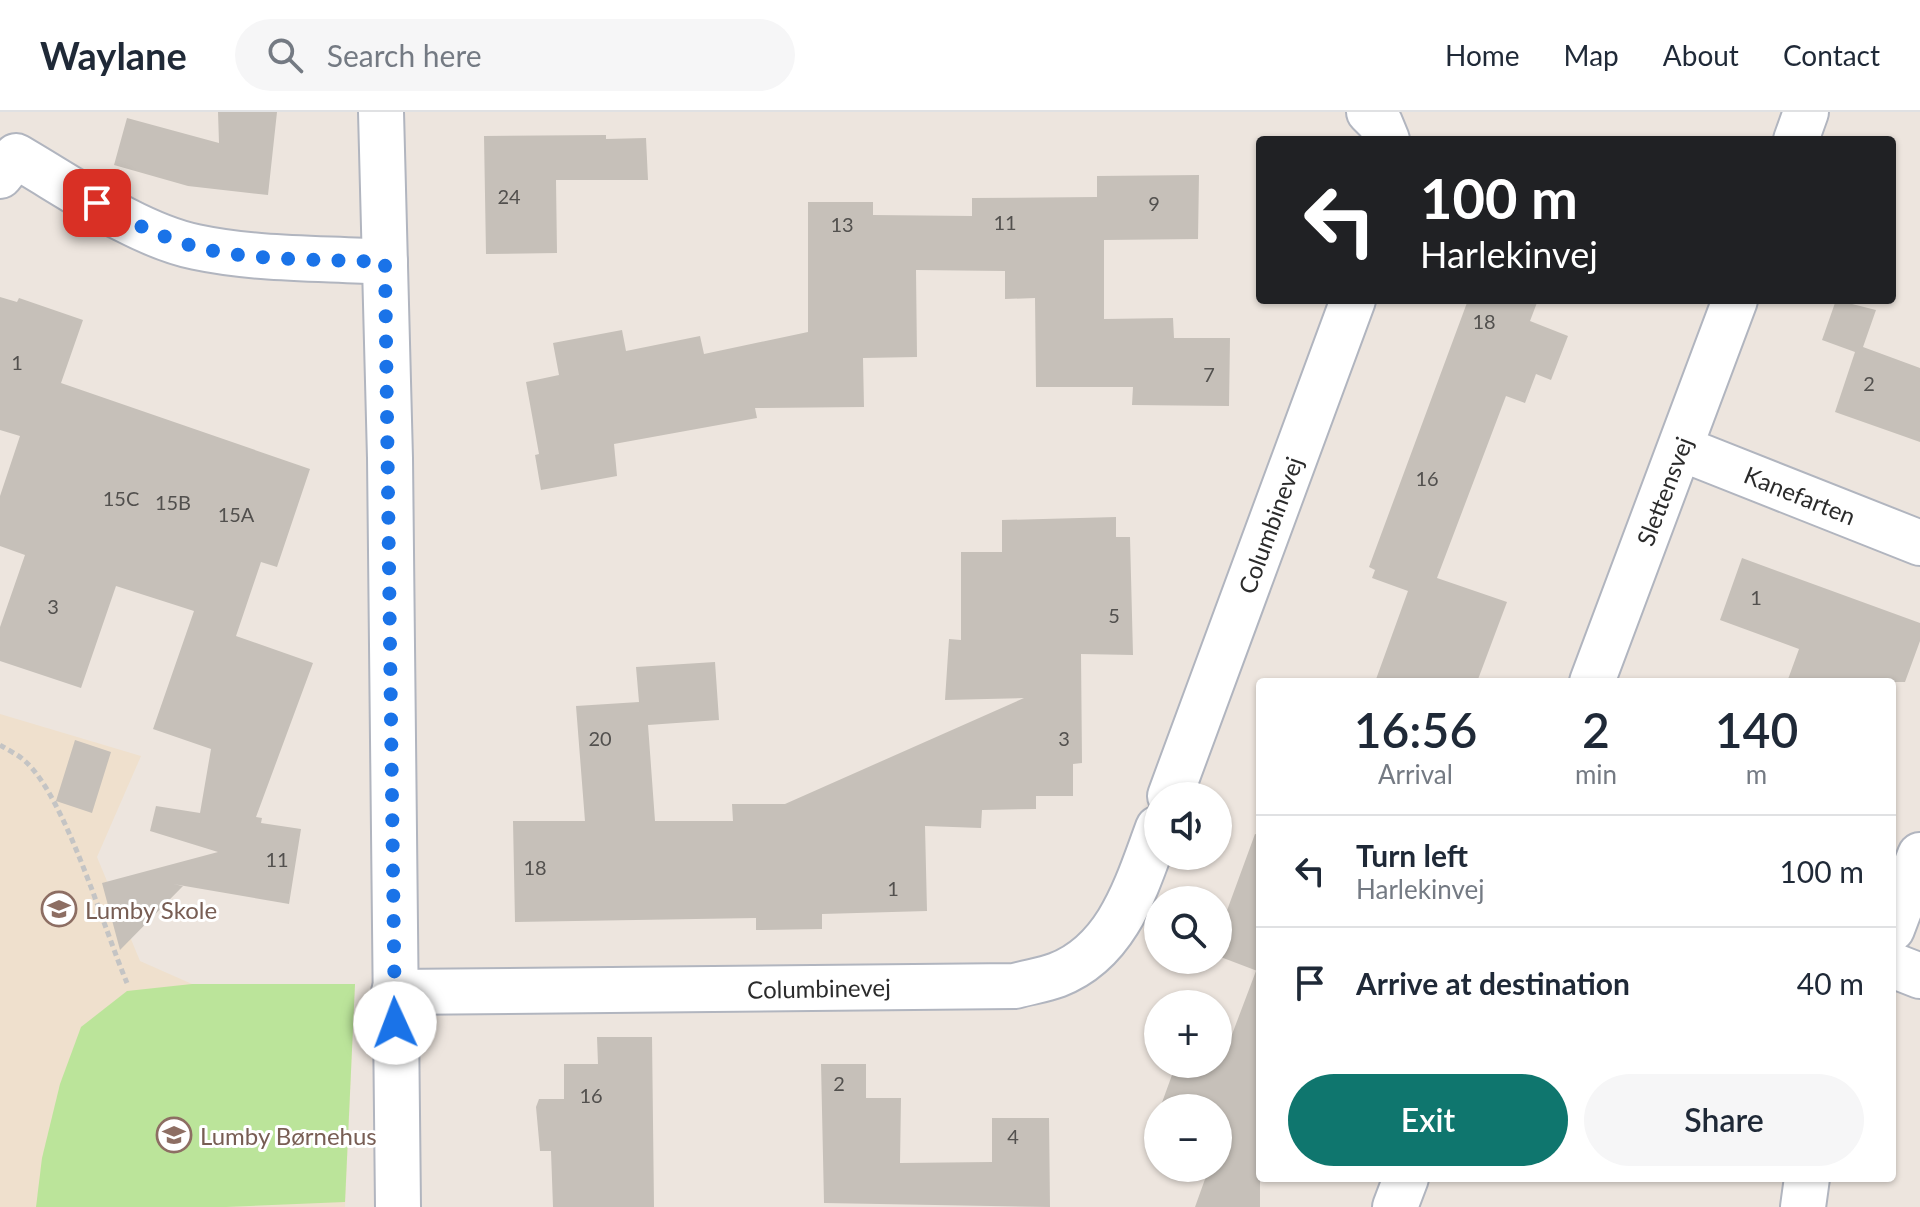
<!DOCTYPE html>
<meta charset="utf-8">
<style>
:root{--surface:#fff;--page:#f6f6f7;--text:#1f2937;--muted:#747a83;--line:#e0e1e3;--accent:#0f766e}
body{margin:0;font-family:Lato,sans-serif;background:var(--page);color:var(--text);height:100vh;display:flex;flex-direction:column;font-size:30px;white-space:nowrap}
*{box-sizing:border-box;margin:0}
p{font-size:26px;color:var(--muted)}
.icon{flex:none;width:44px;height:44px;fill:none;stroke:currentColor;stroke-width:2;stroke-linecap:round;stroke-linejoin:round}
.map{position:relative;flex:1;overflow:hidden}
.panel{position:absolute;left:1256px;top:566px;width:640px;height:504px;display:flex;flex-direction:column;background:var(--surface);border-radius:8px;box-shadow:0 2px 6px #0004}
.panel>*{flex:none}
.banner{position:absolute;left:1256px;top:24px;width:640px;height:168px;border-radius:8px;box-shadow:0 2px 6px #0004;background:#202124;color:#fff;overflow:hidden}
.fabs{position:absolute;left:1144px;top:670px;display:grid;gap:16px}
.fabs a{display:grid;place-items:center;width:88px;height:88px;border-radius:50%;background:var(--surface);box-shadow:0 2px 6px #0004;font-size:40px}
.pin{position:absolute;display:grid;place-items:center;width:68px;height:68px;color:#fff;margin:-34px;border-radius:16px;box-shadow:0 4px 12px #0006}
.me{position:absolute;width:88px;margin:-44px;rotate:358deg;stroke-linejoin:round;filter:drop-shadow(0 0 6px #0008)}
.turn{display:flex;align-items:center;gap:28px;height:168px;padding:0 32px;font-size:36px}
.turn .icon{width:104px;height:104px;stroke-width:2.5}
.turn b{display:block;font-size:56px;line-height:68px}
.eta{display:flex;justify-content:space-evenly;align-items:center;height:136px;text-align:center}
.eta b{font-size:48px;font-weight:600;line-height:56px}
.cta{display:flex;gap:16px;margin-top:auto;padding:16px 32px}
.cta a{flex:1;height:92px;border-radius:48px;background:var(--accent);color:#fff;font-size:32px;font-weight:600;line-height:92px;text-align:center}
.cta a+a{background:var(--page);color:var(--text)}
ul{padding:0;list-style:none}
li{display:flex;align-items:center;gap:24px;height:112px;padding:0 32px;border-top:2px solid var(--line)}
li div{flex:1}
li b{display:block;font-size:30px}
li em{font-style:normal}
header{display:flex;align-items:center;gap:48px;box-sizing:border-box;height:112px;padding:0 40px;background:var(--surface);border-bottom:2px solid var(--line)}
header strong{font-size:38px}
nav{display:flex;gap:44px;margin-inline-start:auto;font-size:28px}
.search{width:560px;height:72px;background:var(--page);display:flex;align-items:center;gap:20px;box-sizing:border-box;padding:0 28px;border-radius:44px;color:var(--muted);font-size:30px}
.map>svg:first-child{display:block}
.education{fill:#efe0cd}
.park{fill:#bbe49a}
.building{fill:#c6c0b9}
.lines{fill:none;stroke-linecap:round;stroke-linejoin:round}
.minor-casing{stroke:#b1b5bf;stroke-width:48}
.tertiary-casing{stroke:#b1b5bf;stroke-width:48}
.path{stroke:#c4c4c4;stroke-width:5;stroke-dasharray:6 4;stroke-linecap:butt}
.minor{stroke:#fff;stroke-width:44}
.tertiary{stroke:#fff;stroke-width:44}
.route{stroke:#1a73e8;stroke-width:14;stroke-dasharray:0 25.2}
.labels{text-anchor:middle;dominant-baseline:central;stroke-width:6;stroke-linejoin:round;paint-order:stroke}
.number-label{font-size:20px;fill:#52504e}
.street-label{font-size:24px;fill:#2b2b2b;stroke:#fff}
.education-label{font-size:24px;fill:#785e54;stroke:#fff;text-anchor:start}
</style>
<header>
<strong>Waylane</strong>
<div class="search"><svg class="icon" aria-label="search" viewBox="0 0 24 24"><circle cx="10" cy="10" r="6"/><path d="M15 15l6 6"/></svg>Search here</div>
<nav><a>Home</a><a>Map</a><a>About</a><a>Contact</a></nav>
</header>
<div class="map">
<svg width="1920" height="1095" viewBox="0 0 1920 1095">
<rect width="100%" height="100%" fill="#ede5de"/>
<path class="education" d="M 0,602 L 141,644 L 97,745 L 140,849 L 192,872 L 355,872 L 345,1095 L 0,1095 Z"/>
<path class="park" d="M 192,872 L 355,872 L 345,1090 L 226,1095 L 36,1095 L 42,1046 L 60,972 L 81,915 L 127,879 Z"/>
<path class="building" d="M 218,0 L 277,0 L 268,83 L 188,74 L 114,53 L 127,6 L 219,31 Z
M 606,23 L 606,27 L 646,26 L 648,68 L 556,68 L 557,141 L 486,142 L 484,24 Z
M 1199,63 L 1198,127 L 1104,128 L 1104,207 L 1173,206 L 1174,226 L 1230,226 L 1229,294 L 1132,293 L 1133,275 L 1036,275 L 1035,186 L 1005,187 L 1005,159 L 916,158 L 917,245 L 863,246 L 864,295 L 755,296 L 757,306 L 614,332 L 617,364 L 541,378 L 535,343 L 539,342 L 526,270 L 559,263 L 553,231 L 622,218 L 626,239 L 700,224 L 704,242 L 808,220 L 808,90 L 873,90 L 873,103 L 972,104 L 972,86 L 1097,85 L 1097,64 Z
M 0,185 L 17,190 L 19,186 L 83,208 L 61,271 L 310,357 L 277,455 L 261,450 L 236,524 L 313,551 L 256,705 L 262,706 L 261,711 L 301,717 L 289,792 L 173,772 L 183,774 L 120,838 L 102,771 L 218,740 L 150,719 L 156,694 L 200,701 L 211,637 L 153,617 L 194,499 L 116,474 L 81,576 L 0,549 L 0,515 L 25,443 L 0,434 L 0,384 L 20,324 L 0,318 Z
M 1468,188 L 1538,188 L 1530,209 L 1568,224 L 1551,268 L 1536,262 L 1525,291 L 1506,284 L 1437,466 L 1507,490 L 1477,570 L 1375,570 L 1408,479 L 1372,466 L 1375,458 L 1369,455 Z
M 1836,188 L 1876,198 L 1863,235 L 1920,256 L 1920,330 L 1835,300 L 1855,240 L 1822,228 Z
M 1116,405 L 1116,425 L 1130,425 L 1133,543 L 1081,542 L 1082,651 L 1073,652 L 1073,684 L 1036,684 L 1036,697 L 982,698 L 981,716 L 925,714 L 927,799 L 822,802 L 822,817 L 756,818 L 756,806 L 515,810 L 513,709 L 585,709 L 576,594 L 639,590 L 636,555 L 715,550 L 719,608 L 648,613 L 655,709 L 733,709 L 732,692 L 785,692 L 1024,586 L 945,588 L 949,527 L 961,528 L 961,440 L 1002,440 L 1002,408 Z
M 1742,446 L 1920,511 L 1920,529 L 1905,570 L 1787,570 L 1799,537 L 1720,508 Z
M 75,628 L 111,640 L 92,701 L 56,689 Z
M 1255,722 L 1260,723 L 1260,860 L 1218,844 L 1218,823 Z
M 1256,859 L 1260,860 L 1260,1095 L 1195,1095 L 1209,1056 L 1218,1056 L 1218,996 L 1160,996 L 1176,952 L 1218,952 L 1218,938 L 1225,941 Z
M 597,925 L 652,925 L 654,1095 L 553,1095 L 551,1039 L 540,1039 L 536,995 L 539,987 L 564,987 L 564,952 L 598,952 Z
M 821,952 L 866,952 L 866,986 L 901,986 L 900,1051 L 992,1050 L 992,1006 L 1049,1006 L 1050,1095 L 824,1091 Z"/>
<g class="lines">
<g class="minor-casing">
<path id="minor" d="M 1369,0 L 1380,11 L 1387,28
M 1796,28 L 1806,0
M 0,64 L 16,44 C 68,74 137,123 196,135 C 257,148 322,146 385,150
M 1680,336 L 1920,431
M 1592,570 L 1735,188
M 1170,684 L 1353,188
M 1892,817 L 1920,743
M 1892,853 L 1920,864
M 394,880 L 1015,874 C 1029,870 1044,868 1057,863 C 1119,839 1137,772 1158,716
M 1395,1095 L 1406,1066
M 1803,1095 L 1807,1066"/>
</g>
<g class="tertiary-casing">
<path id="tertiary" d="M 381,0 L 390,346 L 398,1095"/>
</g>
<path class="path" d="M 0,633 C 8,638 19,643 26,650 C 66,687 104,817 127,871"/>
<use href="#minor" class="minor"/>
<use href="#tertiary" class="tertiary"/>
</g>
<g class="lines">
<path class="route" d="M 97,91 C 126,108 160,125 193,134 C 251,150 325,147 385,150 L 395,911"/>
</g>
<defs>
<g id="school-ring" transform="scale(1.8)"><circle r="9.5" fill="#fff" stroke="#8d6e63" stroke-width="1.5"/><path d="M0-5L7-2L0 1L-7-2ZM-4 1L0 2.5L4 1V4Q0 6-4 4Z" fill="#8d6e63"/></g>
</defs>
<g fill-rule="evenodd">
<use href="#school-ring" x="59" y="797"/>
<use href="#school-ring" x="174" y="1023"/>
</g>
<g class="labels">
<g class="number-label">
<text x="509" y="84">24</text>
<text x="1154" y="91">9</text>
<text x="1005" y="110">11</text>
<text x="842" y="112">13</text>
<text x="1484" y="209">18</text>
<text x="17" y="250">1</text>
<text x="1209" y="262">7</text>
<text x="1869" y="271">2</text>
<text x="1427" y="366">16</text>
<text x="121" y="386">15C</text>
<text x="173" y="390">15B</text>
<text x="236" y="402">15A</text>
<text x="1756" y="485">1</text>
<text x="53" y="494">3</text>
<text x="1114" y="503">5</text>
<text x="600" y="626">20</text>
<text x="1064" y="626">3</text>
<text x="277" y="747">11</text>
<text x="535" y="755">18</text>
<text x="893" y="776">1</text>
<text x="839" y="971">2</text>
<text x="591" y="983">16</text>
<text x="1013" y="1024">4</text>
</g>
<g class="street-label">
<text transform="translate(1664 379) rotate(-69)">Slettensvej</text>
<text transform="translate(1800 383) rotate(22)">Kanefarten</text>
<text transform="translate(1270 413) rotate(-70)">Columbinevej</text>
<text transform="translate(819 876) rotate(-1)">Columbinevej</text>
</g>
<g class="education-label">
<text x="85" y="797">Lumby Skole</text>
<text x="200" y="1023">Lumby Børnehus</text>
</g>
</g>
</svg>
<div class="fabs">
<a><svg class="icon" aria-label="sound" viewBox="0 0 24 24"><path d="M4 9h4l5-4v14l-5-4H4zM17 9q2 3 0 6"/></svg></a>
<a><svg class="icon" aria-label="search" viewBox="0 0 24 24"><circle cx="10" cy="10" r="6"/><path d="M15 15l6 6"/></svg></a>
<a>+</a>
<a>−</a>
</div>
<div class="pin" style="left:97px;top:91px;background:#d93025"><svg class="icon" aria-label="arrive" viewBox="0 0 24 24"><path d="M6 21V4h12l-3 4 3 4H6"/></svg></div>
<svg class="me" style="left:395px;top:911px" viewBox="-20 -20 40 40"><circle r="19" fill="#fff"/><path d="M0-13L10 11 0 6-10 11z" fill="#1a73e8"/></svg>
<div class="banner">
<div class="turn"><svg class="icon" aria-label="left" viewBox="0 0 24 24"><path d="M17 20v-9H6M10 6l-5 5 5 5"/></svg><div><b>100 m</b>Harlekinvej</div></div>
</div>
<section class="panel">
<div class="eta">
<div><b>16:56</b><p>Arrival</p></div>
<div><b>2</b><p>min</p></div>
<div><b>140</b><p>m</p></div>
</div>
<ul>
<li><svg class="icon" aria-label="left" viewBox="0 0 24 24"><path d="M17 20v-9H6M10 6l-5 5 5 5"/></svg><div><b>Turn left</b><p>Harlekinvej</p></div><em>100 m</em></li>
<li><svg class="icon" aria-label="arrive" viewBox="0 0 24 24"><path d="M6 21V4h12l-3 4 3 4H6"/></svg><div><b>Arrive at destination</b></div><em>40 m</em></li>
</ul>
<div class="cta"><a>Exit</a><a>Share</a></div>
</section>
</div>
